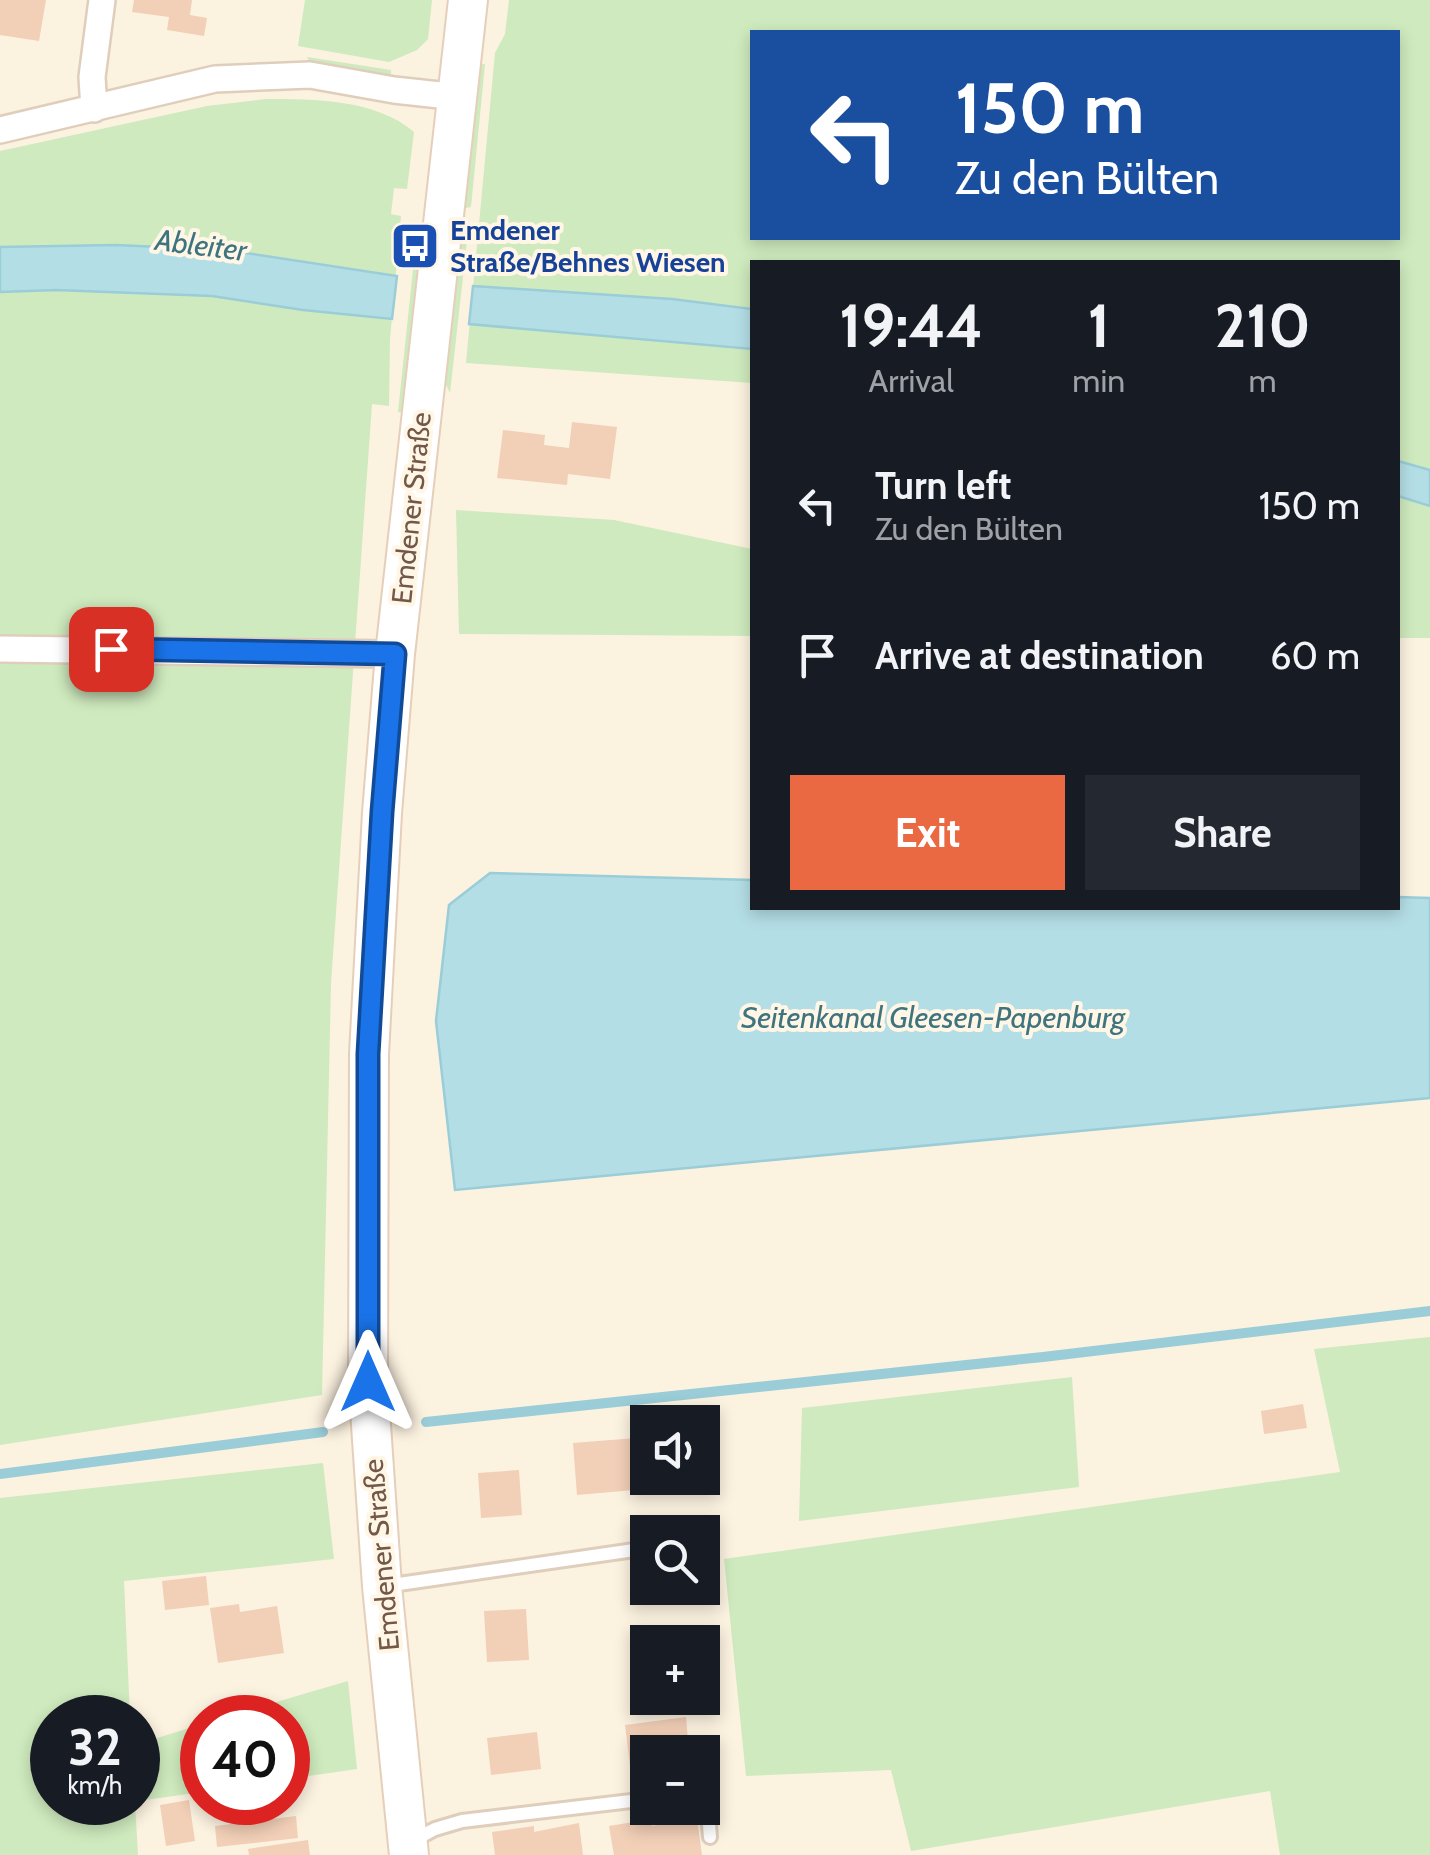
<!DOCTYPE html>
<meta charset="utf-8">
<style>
:root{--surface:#171b24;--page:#242831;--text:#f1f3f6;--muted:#9ea1a6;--accent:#ea6942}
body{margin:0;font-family:Cabin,sans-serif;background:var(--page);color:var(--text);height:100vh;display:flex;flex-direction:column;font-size:38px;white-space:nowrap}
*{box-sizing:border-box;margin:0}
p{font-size:32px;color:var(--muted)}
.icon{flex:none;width:55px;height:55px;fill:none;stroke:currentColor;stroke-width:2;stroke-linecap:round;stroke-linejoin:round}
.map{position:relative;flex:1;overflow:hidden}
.panel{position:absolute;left:750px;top:260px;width:650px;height:650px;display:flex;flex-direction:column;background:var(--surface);border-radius:0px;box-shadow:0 5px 15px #0003}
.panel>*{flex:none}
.top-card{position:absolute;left:750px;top:30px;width:650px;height:210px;border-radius:0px;box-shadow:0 5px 15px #0003;background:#1a4fa0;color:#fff;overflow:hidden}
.buttons{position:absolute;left:630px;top:1405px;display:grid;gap:20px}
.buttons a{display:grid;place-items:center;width:90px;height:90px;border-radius:0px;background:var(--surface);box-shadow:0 5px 15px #0003;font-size:50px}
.speed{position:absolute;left:30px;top:1695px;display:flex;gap:20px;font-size:50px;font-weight:700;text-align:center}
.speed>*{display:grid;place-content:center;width:130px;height:130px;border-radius:50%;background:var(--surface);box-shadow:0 5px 15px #0003;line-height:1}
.speed small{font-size:25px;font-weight:400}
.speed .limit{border:15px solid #d22;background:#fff;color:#111}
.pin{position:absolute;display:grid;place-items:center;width:85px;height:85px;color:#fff;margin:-42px;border-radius:20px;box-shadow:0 5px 15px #0006}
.me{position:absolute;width:110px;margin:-55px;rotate:0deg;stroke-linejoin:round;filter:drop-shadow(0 0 8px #0008)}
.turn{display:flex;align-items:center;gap:35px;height:210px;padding:0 40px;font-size:45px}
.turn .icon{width:130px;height:130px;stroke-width:2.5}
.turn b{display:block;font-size:70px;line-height:85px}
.eta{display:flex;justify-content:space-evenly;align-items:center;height:170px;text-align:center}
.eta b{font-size:60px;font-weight:700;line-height:70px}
.button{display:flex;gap:20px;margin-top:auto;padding:20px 40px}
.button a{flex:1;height:115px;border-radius:0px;background:var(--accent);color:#fff;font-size:40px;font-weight:700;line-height:115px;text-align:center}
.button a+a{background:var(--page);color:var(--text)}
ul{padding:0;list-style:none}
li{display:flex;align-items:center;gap:30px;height:150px;padding:0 40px}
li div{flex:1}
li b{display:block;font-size:38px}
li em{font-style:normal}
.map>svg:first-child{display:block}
.green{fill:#cfeabe;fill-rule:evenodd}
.water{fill:#b4dee6;stroke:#9acdd8;stroke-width:2.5}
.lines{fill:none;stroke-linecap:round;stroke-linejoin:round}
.stream{stroke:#9acdd8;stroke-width:10}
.building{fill:#f2cfb7}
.lane-casing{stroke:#e0cebc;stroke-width:18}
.street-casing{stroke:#e0cebc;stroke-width:30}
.secondary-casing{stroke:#e6cfba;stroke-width:42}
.lane{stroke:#fff;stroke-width:12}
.street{stroke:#fff;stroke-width:25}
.secondary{stroke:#fff;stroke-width:38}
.route-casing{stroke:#114b97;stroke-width:25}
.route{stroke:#1a73e8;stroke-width:18}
.labels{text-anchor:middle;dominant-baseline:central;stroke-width:8;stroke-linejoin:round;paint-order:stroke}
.transit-label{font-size:28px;font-weight:bold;fill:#164399;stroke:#fff6e6;text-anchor:start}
.street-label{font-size:28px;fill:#735747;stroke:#fff6e6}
.water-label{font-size:30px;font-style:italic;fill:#3e7480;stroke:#fff6e6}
</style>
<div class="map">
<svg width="1430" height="1855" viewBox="0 0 1430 1855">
<rect width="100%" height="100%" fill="#fcf2e0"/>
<path class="green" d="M 305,0 L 432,0 L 428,39 L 417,50 L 389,62 L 298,46 Z
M 509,0 L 1430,0 L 1430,638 L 1398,638 L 1398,262 L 752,262 L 752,383 L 466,363 L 495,53 L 505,34 ZM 752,32 L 1398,32 L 1398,238 L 752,238 Z
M 307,57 L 391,70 L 391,78 L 311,65 Z
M 485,64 L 471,207 L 460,209 L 475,65 Z
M 266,99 C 313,99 376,99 414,132 L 407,189 L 394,188 L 391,214 L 401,216 L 390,339 L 389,406 L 372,404 L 331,983 L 322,1395 L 0,1445 L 0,151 L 207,106 Z
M 457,231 L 468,232 L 450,393 L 441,375 Z
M 420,248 L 403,413 L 398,412 L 414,260 Z
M 456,510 L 614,520 L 752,549 L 752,636 L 459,634 Z
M 1430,1337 L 1430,1855 L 1280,1855 L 1270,1791 L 911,1851 L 891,1770 L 746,1776 L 724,1559 L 1340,1472 L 1314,1349 Z
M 1072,1377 L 1079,1487 L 799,1521 L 802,1408 Z
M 323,1463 L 334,1559 L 124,1581 L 130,1717 L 52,1718 L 52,1802 L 135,1803 L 138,1855 L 0,1855 L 0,1498 Z
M 348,1681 L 357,1769 L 288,1779 L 288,1718 L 225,1717 Z
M 202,1724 L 202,1792 L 138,1801 L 138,1744 Z"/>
<path class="water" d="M 116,245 L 226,250 L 397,276 L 392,319 L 303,310 L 212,296 L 56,290 L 0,292 L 0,247 Z
M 473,286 L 672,299 L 752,309 L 752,349 L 469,324 Z
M 1398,461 L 1430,470 L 1430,506 L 1398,496 Z
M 490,873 L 752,880 L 752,908 L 1398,908 L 1398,897 L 1430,898 L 1430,1098 L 455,1190 L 436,1021 L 449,905 Z"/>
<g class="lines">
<path class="stream" d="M 426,1422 L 1043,1357 L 1430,1311
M 0,1474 L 323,1432"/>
</g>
<path class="building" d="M 0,0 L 46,0 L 39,41 L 0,35 Z
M 134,0 L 192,0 L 190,15 L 207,18 L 204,36 L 167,30 L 169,17 L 132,12 Z
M 572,422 L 617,427 L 610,479 L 568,474 L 567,485 L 497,478 L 503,430 L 545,435 L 544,445 L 569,448 Z
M 1303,1404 L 1307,1428 L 1264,1434 L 1261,1411 Z
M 648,1437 L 648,1478 L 657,1478 L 657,1488 L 577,1495 L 573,1443 Z
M 519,1470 L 522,1515 L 481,1518 L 478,1473 Z
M 206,1576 L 209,1605 L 165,1610 L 162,1581 Z
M 239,1604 L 240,1612 L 277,1606 L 284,1653 L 218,1663 L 210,1608 Z
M 526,1609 L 529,1660 L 487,1662 L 484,1611 Z
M 686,1717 L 689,1752 L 648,1752 L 648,1771 L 631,1773 L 625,1725 Z
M 537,1732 L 541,1769 L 491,1775 L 487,1738 Z
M 189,1800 L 195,1841 L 166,1846 L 160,1805 Z
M 296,1816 L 298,1838 L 217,1847 L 215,1826 Z
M 697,1818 L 702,1855 L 614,1855 L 609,1826 L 652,1819 L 652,1826 Z
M 579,1823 L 583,1855 L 495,1855 L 492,1832 L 534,1826 L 534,1832 Z
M 308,1840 L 310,1855 L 249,1855 L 248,1849 Z"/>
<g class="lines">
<g class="lane-casing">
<path id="lane" d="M 385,1586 L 648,1548
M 702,1795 L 707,1799 L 710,1837
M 414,1840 L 435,1829 L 462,1821 L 648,1799"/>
</g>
<g class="street-casing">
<path id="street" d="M 94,109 L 92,77 L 102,0
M 0,130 L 215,79 L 310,75 L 394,90 L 458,97
M 0,649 L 395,654"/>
</g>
<g class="secondary-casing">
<path id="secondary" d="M 409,1855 L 382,1586 L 368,1381 L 369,1054 L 382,813 L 395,654 L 468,0"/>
</g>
<use href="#lane" class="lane"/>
<use href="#street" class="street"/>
<use href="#secondary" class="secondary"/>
</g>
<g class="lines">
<g class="route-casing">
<path id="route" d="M 111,649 L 395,654 L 382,812 L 368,1054 L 368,1382"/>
</g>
<use href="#route" class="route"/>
</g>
<defs>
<g id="bus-square" transform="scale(2.5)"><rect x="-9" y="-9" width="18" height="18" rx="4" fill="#1a4fb4" stroke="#fff6e6"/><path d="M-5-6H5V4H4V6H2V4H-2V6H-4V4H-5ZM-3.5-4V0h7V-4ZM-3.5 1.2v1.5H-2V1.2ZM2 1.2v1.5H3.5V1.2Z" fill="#fff"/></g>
</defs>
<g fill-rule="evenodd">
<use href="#bus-square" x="415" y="246"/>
</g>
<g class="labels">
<g class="transit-label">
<text x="450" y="230">Emdener<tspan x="450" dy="32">Straße/Behnes Wiesen</tspan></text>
</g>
<g class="street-label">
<text transform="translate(411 508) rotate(-84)">Emdener Straße</text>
<text transform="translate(381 1555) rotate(-95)">Emdener Straße</text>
</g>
<g class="water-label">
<text transform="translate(201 245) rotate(7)">Ableiter</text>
<text x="933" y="1017">Seitenkanal Gleesen-Papenburg</text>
</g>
</g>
</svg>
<div class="buttons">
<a><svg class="icon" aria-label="sound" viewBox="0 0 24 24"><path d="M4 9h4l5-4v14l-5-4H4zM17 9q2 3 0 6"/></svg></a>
<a><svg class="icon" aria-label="search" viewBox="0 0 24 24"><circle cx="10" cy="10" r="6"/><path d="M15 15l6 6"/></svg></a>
<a>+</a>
<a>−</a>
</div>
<div class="speed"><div>32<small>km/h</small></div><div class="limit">40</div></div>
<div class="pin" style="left:111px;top:649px;background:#d93025"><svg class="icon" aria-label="arrive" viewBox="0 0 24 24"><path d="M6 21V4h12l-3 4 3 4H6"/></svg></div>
<svg class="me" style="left:368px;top:1382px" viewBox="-20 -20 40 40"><path d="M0-17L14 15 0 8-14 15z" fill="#1a73e8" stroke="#fff" stroke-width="4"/></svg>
<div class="top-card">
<div class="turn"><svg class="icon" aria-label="left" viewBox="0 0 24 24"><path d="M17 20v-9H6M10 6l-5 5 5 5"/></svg><div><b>150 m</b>Zu den Bülten</div></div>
</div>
<section class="panel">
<div class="eta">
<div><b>19:44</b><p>Arrival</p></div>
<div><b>1</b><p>min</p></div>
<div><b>210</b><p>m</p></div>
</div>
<ul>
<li><svg class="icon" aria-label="left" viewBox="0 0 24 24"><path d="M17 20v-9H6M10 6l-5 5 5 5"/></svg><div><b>Turn left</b><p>Zu den Bülten</p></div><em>150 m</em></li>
<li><svg class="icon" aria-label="arrive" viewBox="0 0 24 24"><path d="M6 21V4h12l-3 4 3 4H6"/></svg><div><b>Arrive at destination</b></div><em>60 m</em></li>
</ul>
<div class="button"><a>Exit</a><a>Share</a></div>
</section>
</div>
